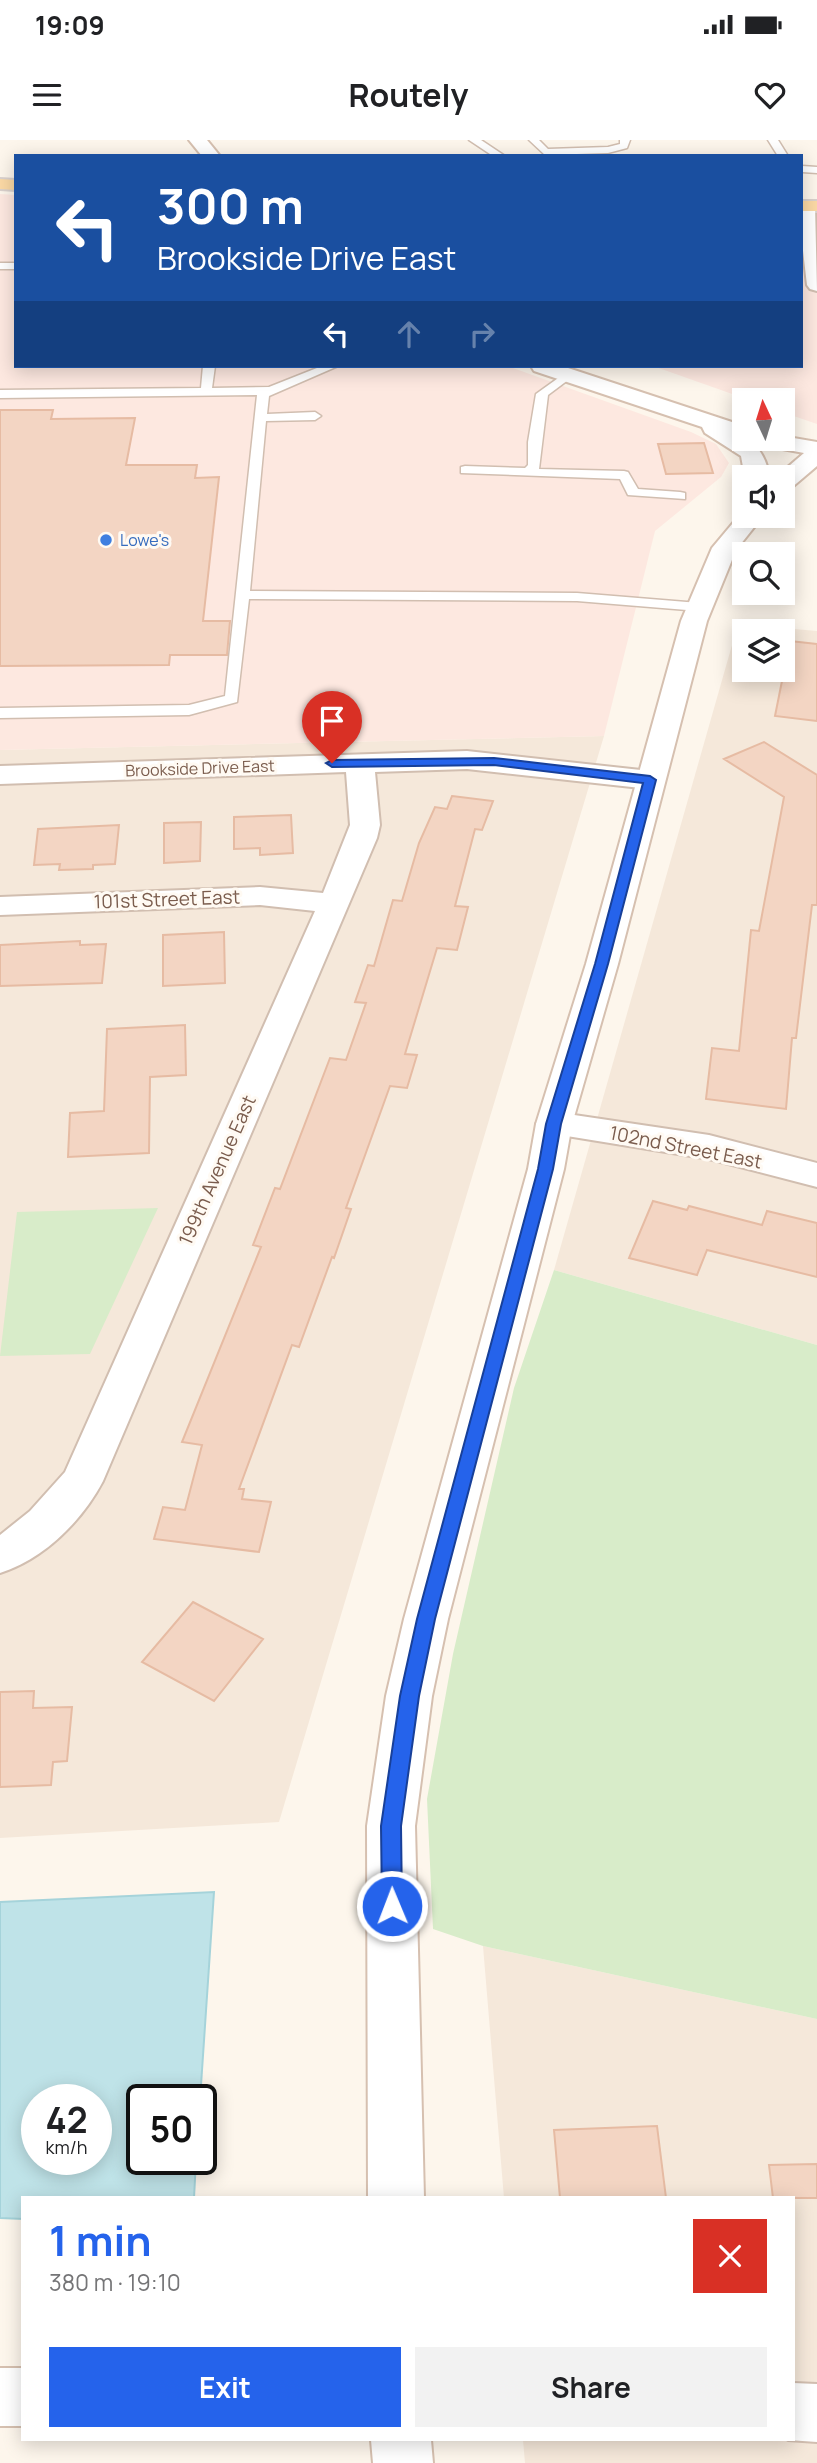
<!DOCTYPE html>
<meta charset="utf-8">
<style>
:root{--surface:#fff;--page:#f2f2f2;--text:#202124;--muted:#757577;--accent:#2563eb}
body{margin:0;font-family:Manrope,sans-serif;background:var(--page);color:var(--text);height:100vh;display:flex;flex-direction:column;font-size:26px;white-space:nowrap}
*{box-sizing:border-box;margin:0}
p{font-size:23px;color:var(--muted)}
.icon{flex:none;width:38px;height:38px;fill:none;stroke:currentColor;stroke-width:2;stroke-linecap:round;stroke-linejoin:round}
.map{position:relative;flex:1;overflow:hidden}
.details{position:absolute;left:21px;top:2056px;width:774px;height:245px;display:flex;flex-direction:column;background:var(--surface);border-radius:0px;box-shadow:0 4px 18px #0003}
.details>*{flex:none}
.hud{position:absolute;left:14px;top:14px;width:789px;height:214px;border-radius:0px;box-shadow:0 4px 18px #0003;background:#1a4fa0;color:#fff;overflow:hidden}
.needle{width:46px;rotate:356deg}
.controls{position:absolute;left:732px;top:248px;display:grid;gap:14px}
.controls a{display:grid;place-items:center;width:63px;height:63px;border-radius:0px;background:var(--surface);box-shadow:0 4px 18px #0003;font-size:35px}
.speed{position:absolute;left:21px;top:1944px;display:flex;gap:14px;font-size:35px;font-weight:700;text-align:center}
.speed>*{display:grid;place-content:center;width:91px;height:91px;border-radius:50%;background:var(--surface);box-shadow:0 4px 18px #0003;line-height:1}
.speed small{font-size:18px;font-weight:400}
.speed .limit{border:4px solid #111;border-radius:10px;background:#fff;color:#111}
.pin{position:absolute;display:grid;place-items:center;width:60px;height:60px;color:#fff;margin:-72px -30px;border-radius:50% 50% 50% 0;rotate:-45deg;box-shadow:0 0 7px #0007}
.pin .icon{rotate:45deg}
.me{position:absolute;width:77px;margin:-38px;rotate:359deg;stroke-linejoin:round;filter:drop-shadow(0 0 5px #0008)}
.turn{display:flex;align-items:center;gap:24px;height:147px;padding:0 28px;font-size:32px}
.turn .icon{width:91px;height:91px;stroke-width:2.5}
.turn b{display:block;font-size:49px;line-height:60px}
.lanes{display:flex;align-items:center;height:66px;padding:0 28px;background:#0003;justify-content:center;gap:35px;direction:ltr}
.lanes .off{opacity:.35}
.round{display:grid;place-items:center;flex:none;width:74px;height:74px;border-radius:0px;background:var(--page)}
.summary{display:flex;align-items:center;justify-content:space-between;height:119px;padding:0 28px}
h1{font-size:42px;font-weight:700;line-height:52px;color:var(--accent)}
.action{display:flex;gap:14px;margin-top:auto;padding:14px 28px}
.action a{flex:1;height:80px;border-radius:0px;background:var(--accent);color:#fff;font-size:28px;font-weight:700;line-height:80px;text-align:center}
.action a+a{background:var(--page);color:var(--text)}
.status{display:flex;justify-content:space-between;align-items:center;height:49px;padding:0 35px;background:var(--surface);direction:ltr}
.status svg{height:19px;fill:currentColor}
header{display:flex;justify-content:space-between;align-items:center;height:91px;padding:0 28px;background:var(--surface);font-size:32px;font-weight:700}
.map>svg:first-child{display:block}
.residential{fill:#f5e8da;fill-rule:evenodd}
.commercial{fill:#fde8e0}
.green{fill:#d8ecc9}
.water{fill:#bfe3e8;stroke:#a5d3da;stroke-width:2;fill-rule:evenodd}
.building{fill:#f3d5c3;stroke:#e6bba3;stroke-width:2}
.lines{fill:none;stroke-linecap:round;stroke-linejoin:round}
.lane-casing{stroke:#d1beb0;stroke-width:3}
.street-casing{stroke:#d1beb0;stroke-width:4}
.secondary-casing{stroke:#d6c0b0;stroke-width:4}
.primary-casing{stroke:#dad1cd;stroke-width:4}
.lane{fill:#fff;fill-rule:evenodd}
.street{fill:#fff;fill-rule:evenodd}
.secondary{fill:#fff;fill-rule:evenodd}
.primary{fill:#fbd9a5;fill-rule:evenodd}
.route{fill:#2563eb;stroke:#184099;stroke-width:2}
.shop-dot{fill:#3f7fe0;stroke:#fffaf3;stroke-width:2.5}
.labels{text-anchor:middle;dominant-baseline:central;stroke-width:6;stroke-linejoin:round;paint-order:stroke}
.far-shop-label{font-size:16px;fill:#366cbe;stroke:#fffaf3;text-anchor:start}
.far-street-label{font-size:16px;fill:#7a5c4d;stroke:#fffaf3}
.street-label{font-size:19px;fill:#7a5c4d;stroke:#fffaf3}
</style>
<div class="status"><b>19:09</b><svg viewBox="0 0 49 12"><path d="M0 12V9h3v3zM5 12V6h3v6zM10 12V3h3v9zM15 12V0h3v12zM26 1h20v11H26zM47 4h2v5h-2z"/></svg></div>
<header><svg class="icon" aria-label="menu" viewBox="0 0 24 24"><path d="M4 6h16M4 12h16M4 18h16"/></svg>Routely<svg class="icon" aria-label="heart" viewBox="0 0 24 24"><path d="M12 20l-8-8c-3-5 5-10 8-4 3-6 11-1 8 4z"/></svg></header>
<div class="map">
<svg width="817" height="2323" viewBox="0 0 817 2323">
<rect width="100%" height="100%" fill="#fdf6ec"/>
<path class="residential" d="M 738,484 L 817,491 L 817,1205 L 554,1130 ZM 744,492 L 782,492 L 782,530 L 744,530 Z
M 604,596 L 279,1682 L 0,1698 L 0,610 Z
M 483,1806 L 817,1879 L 817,2323 L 525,2323 L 523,2300 L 793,2300 L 793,2058 L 504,2058 Z"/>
<path class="commercial" d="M 0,54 L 16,55 L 16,226 L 507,226 L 691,292 L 716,304 L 729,323 L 721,337 L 655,391 L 604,596 L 0,610 Z
M 802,76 L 817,76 L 817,284 L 782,272 L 782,261 L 752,261 L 653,226 L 802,226 Z"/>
<path class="green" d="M 158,1068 L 90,1214 L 0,1216 L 17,1072 Z
M 554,1130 L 817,1205 L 817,1879 L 483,1806 L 433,1789 L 427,1659 L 453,1514 L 514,1248 Z"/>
<path class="water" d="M 214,1752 L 200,1960 L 142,1960 L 142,2020 L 196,2020 L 194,2058 L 23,2058 L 23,2079 L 0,2078 L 0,1762 ZM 37,1960 L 96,1960 L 96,2020 L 37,2020 Z"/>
<path class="building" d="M 0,270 L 53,270 L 51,279 L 135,278 L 126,325 L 197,325 L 195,338 L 219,337 L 203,481 L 230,481 L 227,515 L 170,515 L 169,525 L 0,526 Z
M 704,303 L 713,333 L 666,334 L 658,304 Z
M 790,501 L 817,504 L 817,581 L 775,576 Z
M 764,602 L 817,635 L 817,765 L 812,765 L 796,898 L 792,898 L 786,969 L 706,959 L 712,908 L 739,911 L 751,790 L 759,791 L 784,657 L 724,619 Z
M 452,656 L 493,661 L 482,690 L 475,689 L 455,766 L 468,767 L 457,810 L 437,808 L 405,914 L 417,915 L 407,948 L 390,946 L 346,1068 L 351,1069 L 334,1118 L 332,1117 L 299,1207 L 292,1205 L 239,1349 L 244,1349 L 242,1359 L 271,1362 L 259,1412 L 154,1399 L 163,1367 L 185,1370 L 202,1305 L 182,1302 L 261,1107 L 253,1105 L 275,1048 L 280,1049 L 330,918 L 346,920 L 366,863 L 355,862 L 368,825 L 374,826 L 393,760 L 402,761 L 419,703 L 435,667 L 447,669 Z
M 291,675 L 293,713 L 260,715 L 260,708 L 234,709 L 234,677 Z
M 201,682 L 200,721 L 164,723 L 164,683 Z
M 119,685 L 115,724 L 93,725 L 93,729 L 59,730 L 60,724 L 34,725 L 38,689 Z
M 224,792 L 225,843 L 163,846 L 163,795 Z
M 80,801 L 80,805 L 106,804 L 102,843 L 0,846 L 0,805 Z
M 185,885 L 186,935 L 150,937 L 149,1013 L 68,1017 L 70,973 L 104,971 L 107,889 Z
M 653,1061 L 687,1070 L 689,1066 L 762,1085 L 767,1071 L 817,1083 L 817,1137 L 707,1110 L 697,1135 L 629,1118 Z
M 193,1462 L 263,1499 L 214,1561 L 142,1522 Z
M 34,1551 L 33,1568 L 72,1567 L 67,1621 L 53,1622 L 51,1645 L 0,1647 L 0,1552 Z
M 657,1986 L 666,2058 L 560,2058 L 554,1990 Z
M 817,2024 L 817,2058 L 773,2058 L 769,2025 Z"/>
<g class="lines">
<g class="lane-casing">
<path id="lane" d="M 469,0 L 481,0 L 505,16 L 493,16 Z
M 529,0 L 539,0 L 548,9 L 608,7 L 620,4 L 620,0 L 630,0 L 627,8 L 608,13 L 545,15 Z
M 768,0 L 778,0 L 788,16 L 778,16 Z
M 802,26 L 817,27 L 817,33 L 802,32 Z
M 0,123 L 16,123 L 16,129 L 0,129 Z
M 203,226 L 215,226 L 212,248 L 269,247 L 322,226 L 338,226 L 269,256 L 267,274 L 315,272 L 321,276 L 315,280 L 266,281 L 250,451 L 577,453 L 699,463 L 706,467 L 699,471 L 577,461 L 249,459 L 237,562 L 189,575 L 0,578 L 0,568 L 189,565 L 225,556 L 257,255 L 0,258 L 0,250 L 201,248 Z
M 568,231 L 574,235 L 572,237 L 548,255 L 539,329 L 624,331 L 628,332 L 638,349 L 680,352 L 685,353 L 685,359 L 628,355 L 620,339 L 461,333 L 461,327 L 465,326 L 525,328 L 528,325 L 528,302 L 536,254 Z"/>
</g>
<g class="street-casing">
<path id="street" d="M 806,61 L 815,66 L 817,151 L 810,149 L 807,145 L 802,102 L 802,62 Z
M 467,611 L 650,631 L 660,634 L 664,640 L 660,646 L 650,649 L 467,629 L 375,632 L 380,685 L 377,698 L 103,1341 C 82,1381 44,1419 0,1433 L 0,1395 L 30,1371 L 65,1332 L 315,771 L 260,765 L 0,775 L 0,757 L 260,747 L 323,753 L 350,685 L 346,632 L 0,644 L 0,626 Z
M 554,972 L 709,995 L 817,1023 L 817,1047 L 709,1019 L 542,992 L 536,984 L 542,976 Z
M 793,2243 L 817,2244 L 817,2302 L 788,2300 L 793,2300 Z"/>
</g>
<g class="secondary-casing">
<path id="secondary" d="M 189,0 L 207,0 L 220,16 L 202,16 Z
M 531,226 L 562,226 L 744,286 L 744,299 L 750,299 C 760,310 768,321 769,338 L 745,338 L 741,316 L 705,293 L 702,287 L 534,231 Z
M 782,296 L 817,302 L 817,326 L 790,349 L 782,351 L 782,338 L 775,338 L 804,313 L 755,304 L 752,299 L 782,299 Z
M 743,371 L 744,376 L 763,376 L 736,410 L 707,481 L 618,824 L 572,984 L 564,1029 L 448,1479 L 432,1556 L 415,1686 L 424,2058 L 368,2058 L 367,1686 L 386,1556 L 404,1479 L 528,1029 L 536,984 L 586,824 L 681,481 L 712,408 Z
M 0,2228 L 23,2228 L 23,2286 L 0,2286 Z
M 371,2300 L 431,2300 L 433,2323 L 373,2323 Z"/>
</g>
<g class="primary-casing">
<path id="primary" d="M 0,39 L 16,40 L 16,50 L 0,49 Z
M 802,61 L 817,61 L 817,71 L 802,71 Z"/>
</g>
<use href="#lane" class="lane"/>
<use href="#street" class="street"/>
<use href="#secondary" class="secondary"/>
<use href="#primary" class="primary"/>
</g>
<path class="route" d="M 494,618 L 650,636 L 656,640 L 608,824 L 561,984 L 553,1029 L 435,1479 L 419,1556 L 401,1686 L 402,1766 L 399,1772 L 392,1775 L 385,1772 L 382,1766 L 381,1686 L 400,1556 L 417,1479 L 538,1029 L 546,984 L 595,824 L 643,643 L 494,625 L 332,627 L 326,623 L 332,620 Z"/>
<circle class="shop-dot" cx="106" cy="400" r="7"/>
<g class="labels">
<g class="far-shop-label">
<text x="120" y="400">Lowe's</text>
</g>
<g class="far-street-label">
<text transform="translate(200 628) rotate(-2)">Brookside Drive East</text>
</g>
<g class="street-label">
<text transform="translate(167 759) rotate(-2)">101st Street East</text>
<text transform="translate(686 1007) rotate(11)">102nd Street East</text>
<text transform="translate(217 1030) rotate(-66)">199th Avenue East</text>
</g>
</g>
</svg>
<div class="controls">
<a><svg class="needle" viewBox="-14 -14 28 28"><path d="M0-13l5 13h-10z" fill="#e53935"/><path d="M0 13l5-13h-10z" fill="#757577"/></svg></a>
<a><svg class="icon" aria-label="sound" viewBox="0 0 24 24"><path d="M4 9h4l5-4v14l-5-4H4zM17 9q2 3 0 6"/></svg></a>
<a><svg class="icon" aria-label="search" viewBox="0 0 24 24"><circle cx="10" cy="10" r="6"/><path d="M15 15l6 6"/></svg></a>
<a><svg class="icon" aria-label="layers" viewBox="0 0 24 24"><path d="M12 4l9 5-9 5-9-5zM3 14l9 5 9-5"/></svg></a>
</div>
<div class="speed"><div>42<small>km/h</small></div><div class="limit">50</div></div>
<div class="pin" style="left:332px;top:623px;background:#d93025"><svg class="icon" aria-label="arrive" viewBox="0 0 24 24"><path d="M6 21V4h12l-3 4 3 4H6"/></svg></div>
<svg class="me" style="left:392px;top:1766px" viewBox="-20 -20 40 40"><circle r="17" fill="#2563eb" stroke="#fff" stroke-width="3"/><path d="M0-11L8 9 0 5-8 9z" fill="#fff"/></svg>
<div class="hud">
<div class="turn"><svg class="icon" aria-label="left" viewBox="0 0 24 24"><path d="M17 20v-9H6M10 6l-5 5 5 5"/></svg><div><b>300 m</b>Brookside Drive East</div></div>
<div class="lanes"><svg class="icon" aria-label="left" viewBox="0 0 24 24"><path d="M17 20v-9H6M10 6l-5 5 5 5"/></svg><svg class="icon off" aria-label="ahead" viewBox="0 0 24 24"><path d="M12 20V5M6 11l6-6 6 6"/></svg><svg class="icon off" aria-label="right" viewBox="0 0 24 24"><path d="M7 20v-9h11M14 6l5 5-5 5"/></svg></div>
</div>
<section class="details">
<div class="summary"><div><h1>1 min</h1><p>380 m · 19:10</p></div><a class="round" style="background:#d93025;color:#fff"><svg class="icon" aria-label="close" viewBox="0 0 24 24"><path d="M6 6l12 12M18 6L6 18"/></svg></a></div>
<div class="action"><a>Exit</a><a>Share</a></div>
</section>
</div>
